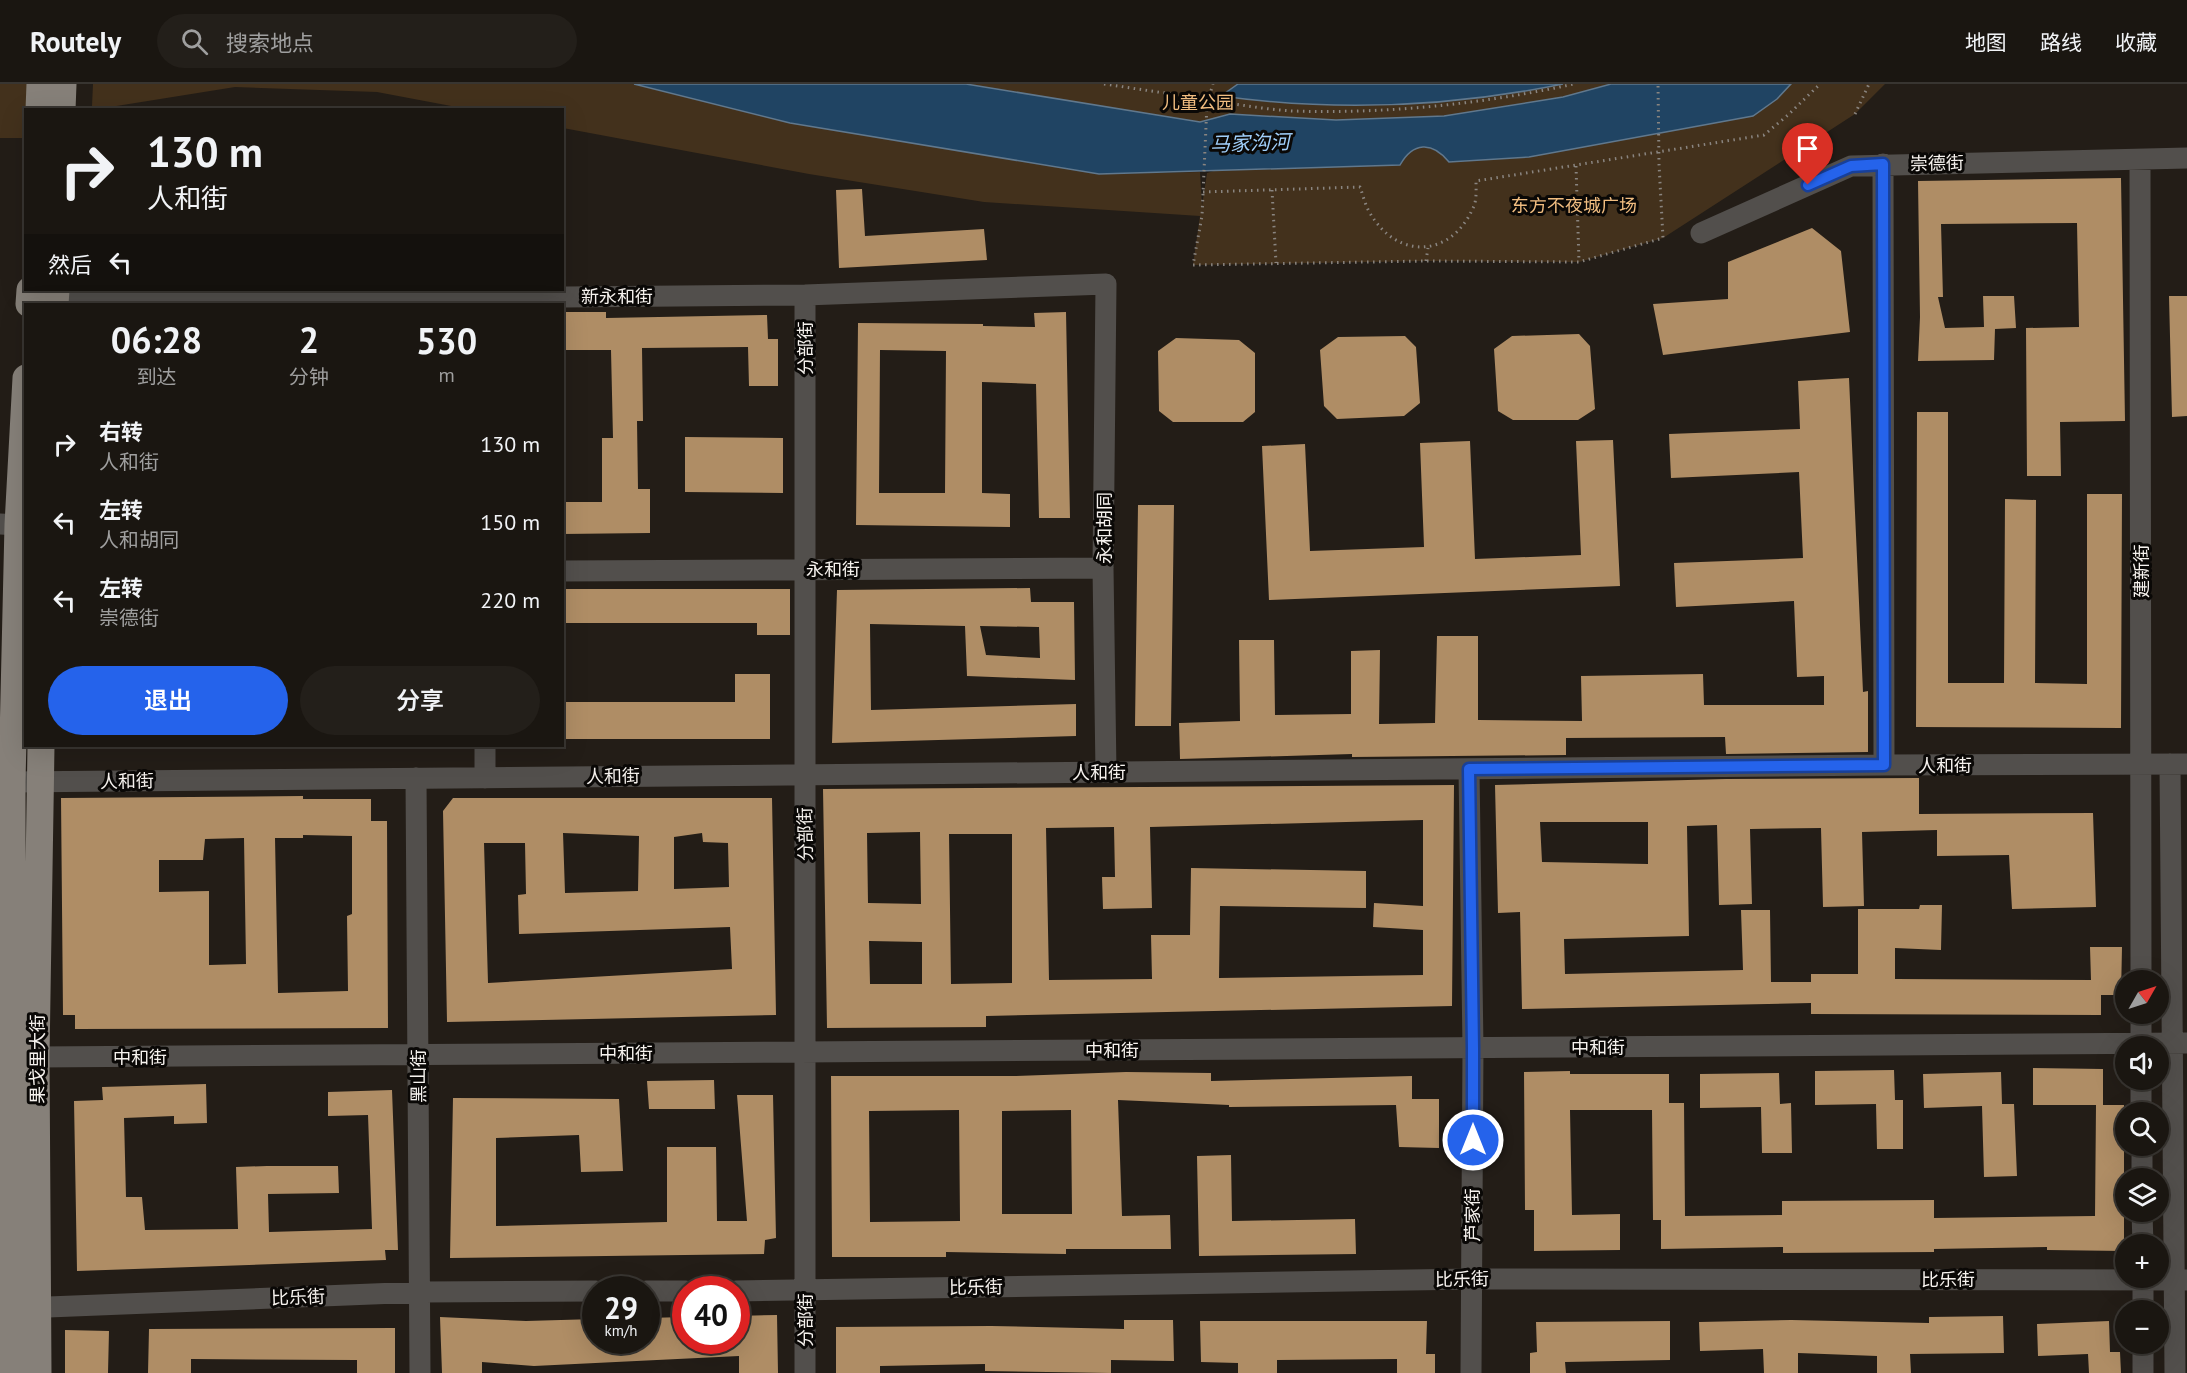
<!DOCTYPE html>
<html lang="zh">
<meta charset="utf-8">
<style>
:root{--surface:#1a1611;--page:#231f1a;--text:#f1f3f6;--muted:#9f9f9f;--line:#383531;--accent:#2563eb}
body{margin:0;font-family:"PT Sans","Noto Sans SC",sans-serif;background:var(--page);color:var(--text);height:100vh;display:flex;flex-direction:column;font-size:22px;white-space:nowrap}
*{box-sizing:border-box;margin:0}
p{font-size:20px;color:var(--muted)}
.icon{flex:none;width:33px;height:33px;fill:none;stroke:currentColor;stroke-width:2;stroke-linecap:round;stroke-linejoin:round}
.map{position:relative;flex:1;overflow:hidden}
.side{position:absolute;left:24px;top:219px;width:540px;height:444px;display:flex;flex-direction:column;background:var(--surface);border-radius:0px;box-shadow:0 6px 24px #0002,0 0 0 2px var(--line)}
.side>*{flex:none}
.banner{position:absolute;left:24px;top:24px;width:540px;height:183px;border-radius:0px;box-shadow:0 6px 24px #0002,0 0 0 2px var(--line);background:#1a1611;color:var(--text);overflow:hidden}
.needle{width:39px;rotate:51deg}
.controls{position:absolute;left:2115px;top:886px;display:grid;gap:12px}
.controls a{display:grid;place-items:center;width:54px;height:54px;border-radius:50%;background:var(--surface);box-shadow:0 6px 24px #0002,0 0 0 2px var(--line);font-size:30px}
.speed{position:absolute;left:582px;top:1192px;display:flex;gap:12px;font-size:30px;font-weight:700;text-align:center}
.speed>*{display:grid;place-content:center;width:78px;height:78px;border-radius:50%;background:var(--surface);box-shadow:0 6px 24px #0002,0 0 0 2px var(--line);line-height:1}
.speed small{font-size:15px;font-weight:400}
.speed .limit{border:9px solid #d22;background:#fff;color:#111}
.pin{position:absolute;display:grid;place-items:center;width:51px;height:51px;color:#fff;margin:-62px -26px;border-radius:50% 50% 50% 0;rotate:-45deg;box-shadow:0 0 6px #0007}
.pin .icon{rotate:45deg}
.me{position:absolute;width:66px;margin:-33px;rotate:0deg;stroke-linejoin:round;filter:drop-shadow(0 0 4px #0008)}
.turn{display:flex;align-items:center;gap:21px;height:126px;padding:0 24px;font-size:27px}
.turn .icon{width:78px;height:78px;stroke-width:2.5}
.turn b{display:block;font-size:42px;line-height:51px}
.then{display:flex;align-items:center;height:57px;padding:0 24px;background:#0003;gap:12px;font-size:22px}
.eta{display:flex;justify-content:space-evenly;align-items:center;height:102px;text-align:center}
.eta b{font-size:36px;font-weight:600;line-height:42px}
.primary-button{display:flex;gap:12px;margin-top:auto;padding:12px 24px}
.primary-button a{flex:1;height:69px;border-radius:36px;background:var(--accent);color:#fff;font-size:24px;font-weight:600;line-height:69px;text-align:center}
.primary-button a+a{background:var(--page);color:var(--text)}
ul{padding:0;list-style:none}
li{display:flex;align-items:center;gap:18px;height:78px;padding:0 24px}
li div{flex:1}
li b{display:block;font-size:22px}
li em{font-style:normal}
header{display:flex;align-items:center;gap:36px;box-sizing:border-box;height:84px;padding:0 30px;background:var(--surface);border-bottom:2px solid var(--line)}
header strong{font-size:28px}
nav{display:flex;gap:33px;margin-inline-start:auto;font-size:21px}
.search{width:420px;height:54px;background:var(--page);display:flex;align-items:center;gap:15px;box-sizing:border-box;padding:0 21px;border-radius:33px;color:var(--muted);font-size:22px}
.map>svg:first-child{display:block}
.green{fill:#43311c}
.water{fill:#204463;stroke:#60788d;stroke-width:1.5}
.building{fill:#af8d65;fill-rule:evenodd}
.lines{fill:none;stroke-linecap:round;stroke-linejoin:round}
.path{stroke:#8a8580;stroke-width:3;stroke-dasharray:1.5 4.5;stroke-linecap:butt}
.minor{stroke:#524f4c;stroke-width:21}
.major{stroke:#868079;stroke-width:27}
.route-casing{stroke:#184099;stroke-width:15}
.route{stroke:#2563eb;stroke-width:10}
.labels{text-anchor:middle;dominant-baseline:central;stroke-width:6;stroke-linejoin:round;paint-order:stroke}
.park-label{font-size:18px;fill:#f1bd80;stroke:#0a0806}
.street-label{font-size:18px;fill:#f6f2ee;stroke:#0a0806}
.water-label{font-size:20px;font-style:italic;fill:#a0cffa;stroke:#0a0806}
</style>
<header>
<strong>Routely</strong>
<div class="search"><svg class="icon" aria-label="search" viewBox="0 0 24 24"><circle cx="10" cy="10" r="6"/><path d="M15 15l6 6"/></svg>搜索地点</div>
<nav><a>地图</a><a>路线</a><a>收藏</a></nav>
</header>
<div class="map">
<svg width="2187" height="1289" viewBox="0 0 2187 1289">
<rect width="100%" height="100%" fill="#231d17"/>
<path class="green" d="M 0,0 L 29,0 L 27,25 L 26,26 L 25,54 L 0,54 Z
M 93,0 L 633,0 L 790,39 L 1099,90 L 1200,88 L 1202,122 L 1207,89 L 1217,86 L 1399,81 C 1411,61 1425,58 1444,72 L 1777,15 L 1791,0 L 1885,0 L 1855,30 L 1663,154 L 1579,178 L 1426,177 L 1193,181 L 1200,132 L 984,118 L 809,90 L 563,44 L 562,26 L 467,25 L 377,8 L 235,3 L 104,24 L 92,22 Z
M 966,0 L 1611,0 L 1563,13 L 1444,32 L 1336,36 L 1231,30 L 1200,38 Z"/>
<path class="water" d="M 634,0 L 966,0 L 1200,38 L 1230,30 L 1336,36 L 1444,32 L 1563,13 L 1611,0 L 1791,0 L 1777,15 L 1753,32 L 1529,73 L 1449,78 C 1432,57 1413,58 1400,81 L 1099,90 L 790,39 Z
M 1238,0 L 1563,0 C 1450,23 1335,28 1221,12 Z"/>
<path class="building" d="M 2121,94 L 2125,337 L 2060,338 L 2061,392 L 2027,392 L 2026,244 L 2079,243 L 2077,139 L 1941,140 L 1943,213 L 1938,213 L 1945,244 L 1984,243 L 1983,212 L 2014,212 L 2016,244 L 1995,245 L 1994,276 L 1918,277 L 1920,233 L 1918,97 Z
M 862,105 L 865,152 L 984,145 L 987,176 L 839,184 L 836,106 Z
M 1812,144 L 1841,167 L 1850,248 L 1663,271 L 1653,220 L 1728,215 L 1728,178 Z
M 2169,212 L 2187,212 L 2187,332 L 2172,333 Z
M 562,228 L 606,228 L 606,234 L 767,231 L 768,255 L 778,255 L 778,302 L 749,302 L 748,263 L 642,264 L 643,337 L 637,337 L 638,405 L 650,405 L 650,449 L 562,450 L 562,418 L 602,418 L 602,354 L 613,354 L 611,266 L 562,266 Z
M 1066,228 L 1070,434 L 1039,434 L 1036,300 L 982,298 L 982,409 L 1010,410 L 1010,443 L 856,441 L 858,239 L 983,240 L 983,242 L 1035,243 L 1034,229 ZM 880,266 L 946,267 L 945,409 L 879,409 Z
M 1579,250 L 1590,262 L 1595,325 L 1578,336 L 1513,336 L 1498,327 L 1494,265 L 1512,252 Z
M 1405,252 L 1416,263 L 1420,319 L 1404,332 L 1337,335 L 1324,322 L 1320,266 L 1338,253 Z
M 1176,254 L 1239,256 L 1255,269 L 1255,328 L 1243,338 L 1173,338 L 1159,327 L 1158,267 Z
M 1849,294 L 1863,608 L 1868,607 L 1868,668 L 1726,670 L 1725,653 L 1566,654 L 1566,671 L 1352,673 L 1352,670 L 1180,675 L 1179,639 L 1240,637 L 1239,556 L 1274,556 L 1275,631 L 1351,630 L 1351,567 L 1380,566 L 1379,640 L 1435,639 L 1437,552 L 1478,552 L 1478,636 L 1582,637 L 1581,592 L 1703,590 L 1704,621 L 1824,621 L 1824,592 L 1797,593 L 1794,517 L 1676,523 L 1674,479 L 1803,474 L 1799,388 L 1671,394 L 1669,350 L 1800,345 L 1798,297 Z
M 1917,328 L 1948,328 L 1948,599 L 2004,599 L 2005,415 L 2036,416 L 2035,599 L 2087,600 L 2087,410 L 2122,410 L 2121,644 L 1916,643 Z
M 685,353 L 783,354 L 783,409 L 685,408 Z
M 1613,356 L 1620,502 L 1269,516 L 1262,362 L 1305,360 L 1310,467 L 1424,463 L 1420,359 L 1470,357 L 1475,475 L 1581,471 L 1576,357 Z
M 1138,421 L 1174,421 L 1171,642 L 1135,642 Z
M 1030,504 L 1031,518 L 1074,518 L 1075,596 L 967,592 L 965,542 L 870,540 L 871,626 L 1076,620 L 1076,652 L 832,659 L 837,506 ZM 980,542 L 1039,543 L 1040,574 L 986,571 Z
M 562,505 L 790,505 L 790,551 L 757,551 L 757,539 L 562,539 Z
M 735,590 L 770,590 L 770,655 L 562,655 L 562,618 L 735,618 Z
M 1919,694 L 1919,730 L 2093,729 L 2096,823 L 2012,825 L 2009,771 L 1937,772 L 1937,746 L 1862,748 L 1864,822 L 1823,823 L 1821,744 L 1750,745 L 1752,820 L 1719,821 L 1717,741 L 1687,742 L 1689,852 L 1564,855 L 1565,890 L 1743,886 L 1741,826 L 1770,826 L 1771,898 L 1811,898 L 1811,890 L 1858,890 L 1858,825 L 1919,825 L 1920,821 L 1942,821 L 1941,866 L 1895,864 L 1895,895 L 2091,896 L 2090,863 L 2122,863 L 2121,911 L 2101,911 L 2101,931 L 1811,930 L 1811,919 L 1522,925 L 1520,828 L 1498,829 L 1495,701 L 1726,695 ZM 1540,738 L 1648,738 L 1648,780 L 1542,778 Z
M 1454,701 L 1452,922 L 986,932 L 986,943 L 827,944 L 823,705 ZM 1423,736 L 1423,822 L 1374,819 L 1373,843 L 1423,846 L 1423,891 L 1219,894 L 1220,822 L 1366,824 L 1366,787 L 1191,784 L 1190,851 L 1151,851 L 1152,895 L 1049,896 L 1046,744 L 1114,743 L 1115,793 L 1102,793 L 1103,825 L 1152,824 L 1150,743 ZM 920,748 L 921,820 L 868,819 L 867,749 ZM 949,750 L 1012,750 L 1012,899 L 951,900 ZM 869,857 L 922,858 L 922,900 L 870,900 Z
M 303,712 L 303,715 L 371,715 L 371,737 L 387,737 L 388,944 L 75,945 L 75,931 L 63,931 L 61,714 ZM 303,751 L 352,752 L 352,830 L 347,832 L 348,907 L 278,909 L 275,754 L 303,754 ZM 244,754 L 246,880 L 209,881 L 209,807 L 159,808 L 159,776 L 203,776 L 205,755 Z
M 453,714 L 772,714 L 776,931 L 447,938 L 443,727 ZM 563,749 L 639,752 L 638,807 L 565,809 ZM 702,749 L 703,758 L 728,759 L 729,803 L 674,805 L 674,753 ZM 484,759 L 525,759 L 526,810 L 518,811 L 519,850 L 730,843 L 732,885 L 488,899 Z
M 2033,984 L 2103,985 L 2103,1021 L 2124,1021 L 2124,1167 L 2047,1166 L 2047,1163 L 1934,1165 L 1934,1168 L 1783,1169 L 1783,1163 L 1661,1165 L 1661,1136 L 1653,1136 L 1652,1026 L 1570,1026 L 1572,1131 L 1620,1130 L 1620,1166 L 1534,1167 L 1534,1126 L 1525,1126 L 1524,988 L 1570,987 L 1570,990 L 1669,990 L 1669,1019 L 1684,1019 L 1685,1132 L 1782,1131 L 1782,1117 L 1934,1116 L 1934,1134 L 2095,1132 L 2096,1021 L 2033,1021 Z
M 1894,986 L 1895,1016 L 1903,1016 L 1903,1065 L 1877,1065 L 1876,1020 L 1815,1021 L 1815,987 Z
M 1126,988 L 1211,989 L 1211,997 L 1412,992 L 1412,1015 L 1439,1015 L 1439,1064 L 1399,1063 L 1396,1021 L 1229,1023 L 1229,1021 L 1118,1016 L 1122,1132 L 1170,1131 L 1171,1165 L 1066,1165 L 1066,1170 L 946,1168 L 946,1173 L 832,1173 L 831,992 L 1016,992 ZM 959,1026 L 960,1137 L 870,1138 L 869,1027 ZM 1071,1026 L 1072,1130 L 1002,1130 L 1002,1027 Z
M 2001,988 L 2002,1020 L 2014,1020 L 2017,1092 L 1984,1093 L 1982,1022 L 1924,1024 L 1923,990 Z
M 1779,989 L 1780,1020 L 1791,1019 L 1792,1069 L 1762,1069 L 1761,1023 L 1700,1024 L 1700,990 Z
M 714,996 L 715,1025 L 649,1025 L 647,997 Z
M 206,1000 L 207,1039 L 174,1040 L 174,1032 L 124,1034 L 126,1113 L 142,1113 L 145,1146 L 238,1145 L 236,1083 L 267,1082 L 338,1082 L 339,1109 L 268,1110 L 269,1148 L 372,1145 L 368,1031 L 328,1032 L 328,1008 L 392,1006 L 398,1166 L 385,1166 L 386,1176 L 77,1187 L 74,1017 L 103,1016 L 102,1003 Z
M 737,1011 L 773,1011 L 776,1154 L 765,1156 L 764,1170 L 450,1174 L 453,1014 L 619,1015 L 623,1087 L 581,1088 L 579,1051 L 496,1054 L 496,1142 L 667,1138 L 667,1063 L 716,1063 L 717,1137 L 747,1137 Z
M 1231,1071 L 1232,1137 L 1355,1135 L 1356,1170 L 1199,1172 L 1197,1072 Z
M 777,1231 L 778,1289 L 739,1289 L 739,1272 L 534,1282 L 482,1278 L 482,1289 L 442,1289 L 440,1233 L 526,1237 L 596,1235 L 596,1257 L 646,1257 L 646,1234 L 686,1233 L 686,1257 L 736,1257 L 736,1232 Z
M 2003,1232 L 2004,1269 L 1910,1270 L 1911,1289 L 1877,1289 L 1877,1272 L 1798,1269 L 1798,1289 L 1764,1289 L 1763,1265 L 1700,1267 L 1699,1238 L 1791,1236 L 1929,1239 L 1929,1233 Z
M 1124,1236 L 1173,1236 L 1174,1277 L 1111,1276 L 1111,1289 L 985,1287 L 985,1280 L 880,1282 L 880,1289 L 836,1289 L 836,1243 L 991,1242 L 1124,1245 Z
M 1200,1237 L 1427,1237 L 1426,1270 L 1435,1270 L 1435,1289 L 1397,1289 L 1397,1275 L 1277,1276 L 1277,1289 L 1238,1289 L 1238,1279 L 1201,1278 Z
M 1670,1237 L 1670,1276 L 1565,1278 L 1566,1289 L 1530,1289 L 1530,1269 L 1537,1268 L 1536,1238 Z
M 2109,1237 L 2110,1268 L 2120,1268 L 2121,1289 L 2089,1289 L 2088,1270 L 2038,1272 L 2037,1240 Z
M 395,1244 L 395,1289 L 357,1289 L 357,1276 L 191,1275 L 191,1289 L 148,1289 L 149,1245 Z
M 65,1246 L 109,1247 L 108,1289 L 65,1289 Z"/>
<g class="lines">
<path class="path" d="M 1104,0 L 1185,12
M 1184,12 C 1220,17 1257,25 1293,27 C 1388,30 1482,20 1574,0
M 1192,15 L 1207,20 L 1213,0
M 1207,20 L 1202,132 L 1193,181 L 1426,177 L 1579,178 L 1663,154 L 1659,80 L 1658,0
M 1855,30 L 1869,0
M 1576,82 L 1579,178
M 1272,106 L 1276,179
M 1203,108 L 1360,103 C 1363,111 1365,121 1370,129 C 1397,176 1451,174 1473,124 C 1477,117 1476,105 1476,97 L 1764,51 L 1788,31 L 1820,0
M 1426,177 L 1428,164"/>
<path class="minor" d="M 2140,77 L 2141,897
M 1883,80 L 1884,681
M 1701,149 L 1851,82 L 2187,74
M 55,217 L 805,211 L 1106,200 L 1103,484 L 1106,688
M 0,440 L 18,441
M 562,487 L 1103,484
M 485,662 L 485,694
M 2170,680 L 2175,1289
M 1469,685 L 1473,964 L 1471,1289
M 416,694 L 420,1289
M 12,698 L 1884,681 L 2187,680
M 2141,963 L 2141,930
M 36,973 L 2187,959
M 2141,996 L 2141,1029
M 2142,1062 L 2142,1095
M 2142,1128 L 2143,1161
M 646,1207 L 686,1207
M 736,1207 L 1472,1195 L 2187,1196
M 23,1224 L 422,1208 L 596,1207
M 2143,1227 L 2143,1194
M 805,1289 L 805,211
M 2143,1289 L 2143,1260"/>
<path class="major" d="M 39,26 L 40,0
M 62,26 L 63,0
M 29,220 L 30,206
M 55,220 L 56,206
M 13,1289 L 12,698 L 18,441 L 26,294
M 38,1289 L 36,973 L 41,662"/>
</g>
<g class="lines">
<g class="route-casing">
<path id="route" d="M 1473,1056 L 1473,964 L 1469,685 L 1884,681 L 1883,80 L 1851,82 L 1808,101"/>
</g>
<use href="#route" class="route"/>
</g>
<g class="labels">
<g class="park-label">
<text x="1198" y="18">儿童公园</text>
<text x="1574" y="121">东方不夜城广场</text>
</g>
<g class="street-label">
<text transform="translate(1937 79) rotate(-1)">崇德街</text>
<text x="617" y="212">新永和街</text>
<text transform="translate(805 264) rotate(-90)">分部街</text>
<text transform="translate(1104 444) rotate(-90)">永和胡同</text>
<text x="833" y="485">永和街</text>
<text transform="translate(2141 487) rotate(-90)">建新街</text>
<text x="1945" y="681">人和街</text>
<text x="1099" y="688">人和街</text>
<text transform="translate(613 692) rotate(-1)">人和街</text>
<text transform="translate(127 697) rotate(-1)">人和街</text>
<text transform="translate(805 750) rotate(-91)">分部街</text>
<text x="1598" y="963">中和街</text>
<text x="1112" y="966">中和街</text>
<text x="626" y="969">中和街</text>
<text x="140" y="973">中和街</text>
<text transform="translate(37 975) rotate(-90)">果戈里大街</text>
<text transform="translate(418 992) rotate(-90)">黑山街</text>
<text transform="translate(1472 1131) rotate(-90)">芦家街</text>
<text transform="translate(1462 1195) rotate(-1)">比乐街</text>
<text x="1948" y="1195">比乐街</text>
<text transform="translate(976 1203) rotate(-1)">比乐街</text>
<text transform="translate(298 1213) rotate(-2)">比乐街</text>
<text transform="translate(805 1236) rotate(-90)">分部街</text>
</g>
<g class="water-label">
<text transform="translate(1250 59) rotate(-2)">马家沟河</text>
</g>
</g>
</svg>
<div class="controls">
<a><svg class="needle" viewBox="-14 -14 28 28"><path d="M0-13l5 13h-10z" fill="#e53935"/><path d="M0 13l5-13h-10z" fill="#9f9f9f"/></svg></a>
<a><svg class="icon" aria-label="sound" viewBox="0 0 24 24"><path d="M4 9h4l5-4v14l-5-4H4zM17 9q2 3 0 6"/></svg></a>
<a><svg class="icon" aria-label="search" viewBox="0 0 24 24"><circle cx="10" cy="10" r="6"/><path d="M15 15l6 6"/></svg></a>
<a><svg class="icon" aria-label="layers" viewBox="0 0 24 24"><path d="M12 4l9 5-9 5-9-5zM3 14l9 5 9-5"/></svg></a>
<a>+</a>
<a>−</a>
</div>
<div class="speed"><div>29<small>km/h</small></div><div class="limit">40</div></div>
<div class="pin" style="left:1808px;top:101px;background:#d93025"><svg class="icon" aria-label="arrive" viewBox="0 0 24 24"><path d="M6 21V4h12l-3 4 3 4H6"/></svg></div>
<svg class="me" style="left:1473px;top:1056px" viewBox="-20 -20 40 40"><circle r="17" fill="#2563eb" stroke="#fff" stroke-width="3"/><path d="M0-11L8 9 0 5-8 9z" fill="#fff"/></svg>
<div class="banner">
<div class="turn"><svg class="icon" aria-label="right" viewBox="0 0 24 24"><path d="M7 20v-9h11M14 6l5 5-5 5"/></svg><div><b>130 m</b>人和街</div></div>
<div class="then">然后<svg class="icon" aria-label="left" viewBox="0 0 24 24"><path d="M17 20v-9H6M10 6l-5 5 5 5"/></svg></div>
</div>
<section class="side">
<div class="eta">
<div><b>06:28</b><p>到达</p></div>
<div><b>2</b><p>分钟</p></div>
<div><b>530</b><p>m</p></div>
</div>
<ul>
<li><svg class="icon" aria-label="right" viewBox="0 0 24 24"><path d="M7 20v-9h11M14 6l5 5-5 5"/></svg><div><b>右转</b><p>人和街</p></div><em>130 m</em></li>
<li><svg class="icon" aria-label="left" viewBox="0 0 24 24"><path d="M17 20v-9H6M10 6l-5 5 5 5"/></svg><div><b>左转</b><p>人和胡同</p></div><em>150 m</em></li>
<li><svg class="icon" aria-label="left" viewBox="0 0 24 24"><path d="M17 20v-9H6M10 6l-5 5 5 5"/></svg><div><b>左转</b><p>崇德街</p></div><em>220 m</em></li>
</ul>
<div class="primary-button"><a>退出</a><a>分享</a></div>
</section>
</div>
